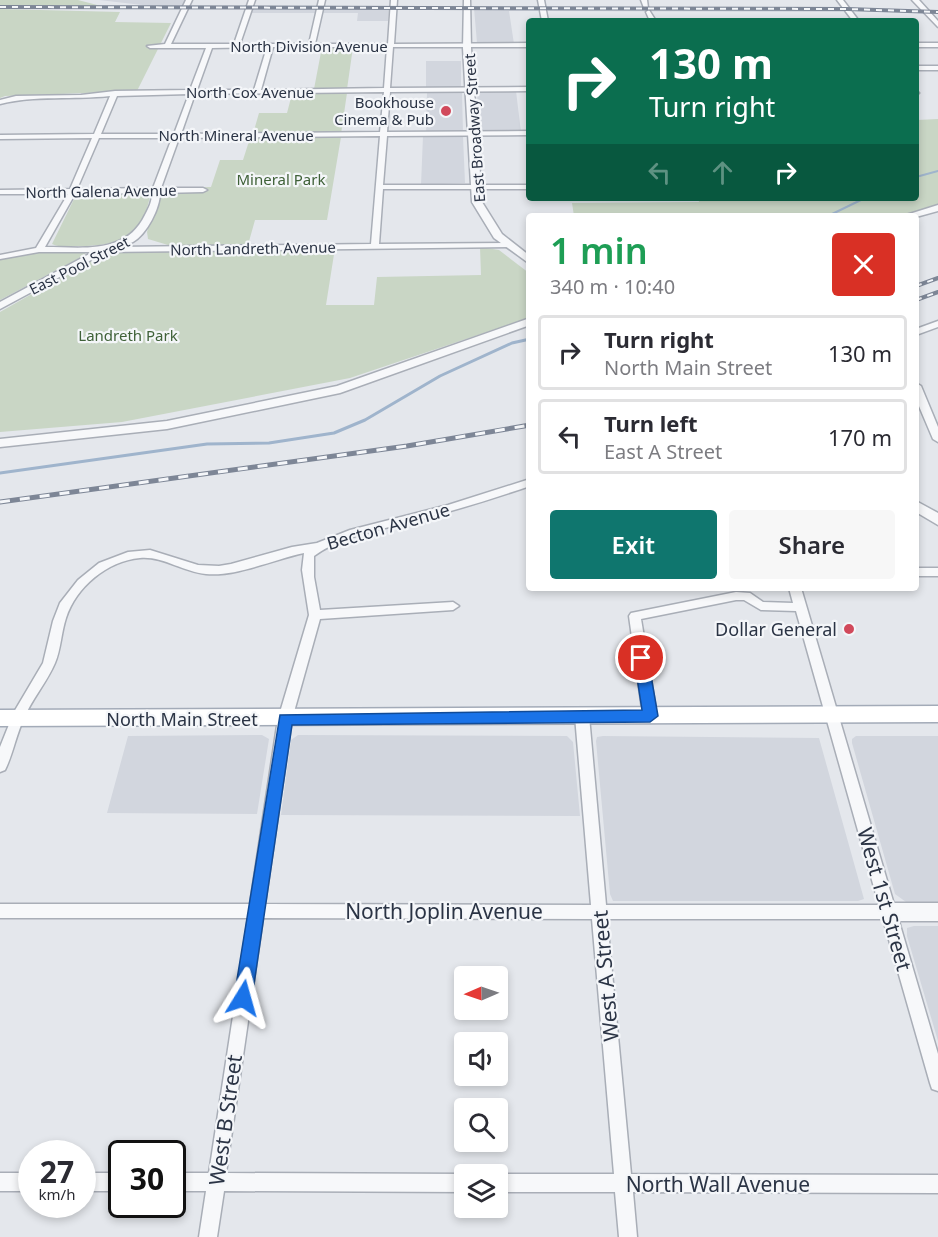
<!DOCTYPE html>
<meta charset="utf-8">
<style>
:root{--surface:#fff;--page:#f7f7f7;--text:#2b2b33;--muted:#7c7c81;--line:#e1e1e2;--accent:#0f766e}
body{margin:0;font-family:"Noto Sans",sans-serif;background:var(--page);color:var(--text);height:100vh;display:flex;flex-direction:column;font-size:22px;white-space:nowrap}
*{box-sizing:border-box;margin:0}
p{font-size:20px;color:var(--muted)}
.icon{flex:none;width:33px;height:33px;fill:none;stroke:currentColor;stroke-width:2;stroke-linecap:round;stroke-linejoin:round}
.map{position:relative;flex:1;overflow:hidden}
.sheet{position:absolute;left:526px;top:213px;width:393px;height:378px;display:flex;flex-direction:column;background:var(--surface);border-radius:6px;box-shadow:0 3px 9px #0003}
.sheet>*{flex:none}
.top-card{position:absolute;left:526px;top:18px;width:393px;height:183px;border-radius:6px;box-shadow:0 3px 9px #0003;background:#0b6e4f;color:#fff;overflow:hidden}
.needle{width:39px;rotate:268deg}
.buttons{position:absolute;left:454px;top:966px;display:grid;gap:12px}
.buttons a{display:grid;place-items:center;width:54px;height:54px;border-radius:6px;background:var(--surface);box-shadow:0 3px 9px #0003;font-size:30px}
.speed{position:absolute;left:18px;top:1140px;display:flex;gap:12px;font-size:30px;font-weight:700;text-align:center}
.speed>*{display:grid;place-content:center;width:78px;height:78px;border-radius:50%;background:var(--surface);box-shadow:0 3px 9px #0003;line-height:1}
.speed small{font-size:15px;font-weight:400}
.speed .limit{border:3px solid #111;border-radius:9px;background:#fff;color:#111}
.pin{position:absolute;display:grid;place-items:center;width:51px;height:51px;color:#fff;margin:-26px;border:3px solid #fff;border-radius:50%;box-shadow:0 2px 6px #0007}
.me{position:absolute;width:66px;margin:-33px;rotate:8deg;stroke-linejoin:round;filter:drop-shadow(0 0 4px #0008)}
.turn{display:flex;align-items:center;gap:21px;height:126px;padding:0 24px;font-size:27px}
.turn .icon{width:78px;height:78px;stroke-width:2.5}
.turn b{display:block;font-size:42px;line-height:51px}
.lanes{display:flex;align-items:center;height:57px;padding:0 24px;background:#0003;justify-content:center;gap:30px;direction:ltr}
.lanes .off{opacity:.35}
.round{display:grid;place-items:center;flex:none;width:63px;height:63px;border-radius:6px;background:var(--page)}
.head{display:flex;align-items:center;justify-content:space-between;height:102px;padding:0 24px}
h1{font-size:36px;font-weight:600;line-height:45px;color:#1e9e55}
.action{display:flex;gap:12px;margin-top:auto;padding:12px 24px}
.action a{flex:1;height:69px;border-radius:6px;background:var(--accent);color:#fff;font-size:24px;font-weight:600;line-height:69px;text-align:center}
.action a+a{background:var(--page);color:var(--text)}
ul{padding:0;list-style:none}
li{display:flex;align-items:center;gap:18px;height:75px;margin:0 12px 9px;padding:0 12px;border:3px solid var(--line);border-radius:6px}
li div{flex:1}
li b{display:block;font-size:22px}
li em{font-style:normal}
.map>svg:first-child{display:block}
.built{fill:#d2d6de}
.green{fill:#c9d6c5}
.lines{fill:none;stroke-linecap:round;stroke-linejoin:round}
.stream-far1{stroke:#9fb4cc;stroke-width:2}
.stream{stroke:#9fb4cc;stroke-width:3}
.minor-casing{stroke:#a9aeb7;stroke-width:3}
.tertiary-casing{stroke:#a9aeb7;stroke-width:3}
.primary-casing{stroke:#a3abb8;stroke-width:3}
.minor{fill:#f7f8fa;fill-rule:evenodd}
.tertiary{fill:#f7f8fa;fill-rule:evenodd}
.primary{fill:#fff;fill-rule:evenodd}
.rail-far1-casing{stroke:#7d8696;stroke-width:4}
.rail-casing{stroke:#7d8696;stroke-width:5}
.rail-far1{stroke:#f4f6f9;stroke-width:2;stroke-dasharray:6;stroke-linecap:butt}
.rail{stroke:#f4f6f9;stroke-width:3;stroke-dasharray:10;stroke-linecap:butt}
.route{fill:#1a73e8;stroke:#114b97;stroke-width:1.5}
.poi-dot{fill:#d1495b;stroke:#f4f6f9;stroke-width:2}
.labels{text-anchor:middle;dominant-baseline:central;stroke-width:4.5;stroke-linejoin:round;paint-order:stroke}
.far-street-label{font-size:15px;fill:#2b3445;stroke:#f4f6f9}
.far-poi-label{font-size:15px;fill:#2b3445;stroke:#f4f6f9;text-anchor:end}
.far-park-label{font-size:15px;fill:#3f6138;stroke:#f4f6f9}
.street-label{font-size:18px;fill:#2b3445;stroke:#f4f6f9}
.poi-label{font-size:18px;fill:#2b3445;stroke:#f4f6f9;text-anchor:end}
.near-street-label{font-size:21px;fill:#2b3445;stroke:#f4f6f9}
</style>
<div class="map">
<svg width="938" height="1237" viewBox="0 0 938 1237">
<rect width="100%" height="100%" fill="#e4e7ec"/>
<path class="built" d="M 99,0 L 185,0 L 182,6 L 151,6 Z
M 538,7 L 538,11 L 509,11 L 514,44 L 477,43 L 474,8 Z
M 840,7 L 844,12 L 548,11 L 548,8 Z
M 253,8 L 317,8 L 315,13 L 251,13 Z
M 324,8 L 389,8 L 388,21 L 357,21 L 358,13 L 323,13 Z
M 426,61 L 461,61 L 461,87 L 426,88 Z
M 481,91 L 516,91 L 521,132 L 480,131 L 477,93 Z
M 427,92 L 462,93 L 463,132 L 426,133 Z
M 423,136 L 463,137 L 465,183 L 421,185 Z
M 262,735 L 269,739 L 257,814 L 107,813 L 128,736 Z
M 298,735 L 567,736 L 573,742 L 580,816 L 281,815 L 291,740 Z
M 603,736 L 819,738 L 864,899 L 858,901 L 613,901 L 610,894 L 596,741 L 597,737 Z
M 856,736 L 938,736 L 938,902 L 906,902 L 895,894 L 852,743 L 852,739 Z
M 914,926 L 938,926 L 938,1041 L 907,936 L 907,928 Z"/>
<path class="green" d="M 0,0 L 78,0 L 101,6 L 0,5 Z
M 0,9 L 120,12 L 115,22 L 171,23 L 137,91 L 5,96 L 0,98 Z
M 322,47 L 353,47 L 347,89 L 314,89 Z
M 347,93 L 341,134 L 253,134 L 259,113 L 287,113 L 292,94 Z
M 938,119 L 938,205 L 898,216 L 574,216 L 572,203 L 699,202 L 698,198 L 916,198 L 917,120 Z
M 341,137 L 327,220 L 255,220 L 248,245 L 168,245 L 148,239 L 147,232 L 161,188 L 211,187 L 220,160 L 243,160 L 250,138 Z
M 145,193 L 150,196 C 142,238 118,246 79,246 C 70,246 60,248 52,244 L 76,195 Z
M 480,247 L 499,250 L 529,273 L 529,318 L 350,378 L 122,422 L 0,432 L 0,312 L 106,252 L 335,248 L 326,305 L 374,305 L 377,277 L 481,275 Z
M 54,248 L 86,250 L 85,255 L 0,300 L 0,256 Z"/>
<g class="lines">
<path class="stream-far1" d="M 916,177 L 938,171
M 828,216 L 865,198"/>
<path class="stream" d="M 0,473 L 207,444 L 269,443 L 334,433 L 365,420 L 440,376 L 512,343 L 530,339"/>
<g class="minor-casing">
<path id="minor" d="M 186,0 L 192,0 L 171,44 L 234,44 L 249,0 L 255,0 L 240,44 L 309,44 L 319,0 L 325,0 L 315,44 L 388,44 L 391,0 L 397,0 L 394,44 L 530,43 L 530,47 L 393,47 L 390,88 L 530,87 L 530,91 L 390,92 L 387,132 L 530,131 L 530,135 L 387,136 L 383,185 L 530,185 L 530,189 L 383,189 L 379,244 L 507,243 L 510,243 L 510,247 L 106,252 L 0,309 L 0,302 L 93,252 L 39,252 L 0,259 L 0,255 L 36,248 L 68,194 L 0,194 L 0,190 L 70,189 L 92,138 L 0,139 L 0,135 L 94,134 L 110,96 C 74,100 35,95 0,104 L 0,100 L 16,96 L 81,95 L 115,91 L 190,90 L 206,48 L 150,48 L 147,46 L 165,44 ZM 267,47 L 254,90 L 197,90 L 212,48 ZM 273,47 L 387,47 L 384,88 L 261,90 ZM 384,92 L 380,132 L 181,134 L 195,94 ZM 189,94 L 174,134 L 101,134 L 117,96 ZM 380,136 L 371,244 L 119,247 C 123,245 129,244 133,242 C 147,234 160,208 160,193 L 203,192 L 207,190 L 203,188 L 161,188 L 179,138 ZM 99,138 L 172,138 L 153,188 L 77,189 ZM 152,193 C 152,202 149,207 145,215 C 126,255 82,247 45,247 L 75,194 Z
M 538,0 L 544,0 L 548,21 L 542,21 Z
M 641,0 L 647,0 L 648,8 L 644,8 Z
M 837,0 L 843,0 L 859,21 L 853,21 Z
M 649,10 L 656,21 L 650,21 L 646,12 Z
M 916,43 L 938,43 L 938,47 L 916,47 Z
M 916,66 L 938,66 L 938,70 L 916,70 Z
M 916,90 L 919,93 L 916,95 Z
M 938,321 L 938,327 L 916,335 L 916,329 Z
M 916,383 L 921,386 L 938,427 L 938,442 L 933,439 L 916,399 Z
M 530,479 L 530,486 C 492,499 453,511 414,521 C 380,530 343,535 314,556 L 314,577 L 320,610 L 453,602 L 459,606 L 453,610 L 320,619 L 292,719 L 265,904 L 591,905 L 575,716 L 577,712 L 582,711 L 587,712 L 589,716 L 606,905 L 879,905 L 796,611 L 761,610 L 744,600 L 736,600 L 641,619 L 657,716 L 655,720 L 650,721 L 645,720 L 643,716 L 629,616 L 631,613 L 736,592 L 750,593 L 763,602 L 793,603 L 789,588 L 801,588 L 938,1054 L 938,1091 L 932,1089 L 930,1083 L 883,919 L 607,919 L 631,1174 L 938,1175 L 938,1193 L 633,1192 L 637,1237 L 619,1237 L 615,1192 L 498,1192 L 498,1174 L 614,1174 L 592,919 L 263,918 L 226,1173 L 465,1174 L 465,1192 L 224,1191 L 217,1237 L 199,1237 L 206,1191 L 172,1191 L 172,1173 L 209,1173 L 248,918 L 0,918 L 0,904 L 250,904 L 278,719 L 309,615 L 302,570 L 304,553 C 275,559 236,577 206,574 C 183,572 163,556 140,558 C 107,561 76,587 66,618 C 61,633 61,649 55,663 C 47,682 32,699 24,718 C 16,735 13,754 5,770 L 0,772 L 0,747 L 14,712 L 43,663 L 53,621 L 60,603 L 78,580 L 99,563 L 128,552 L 150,550 L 198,565 L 219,566 L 231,564 L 292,547 L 317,543 L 350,530 L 448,505 Z
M 916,568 L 938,568 L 938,576 L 916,576 Z
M 0,1173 L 32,1173 L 32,1191 L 0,1191 Z
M 82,1173 L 122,1173 L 122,1191 L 82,1191 Z"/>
</g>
<g class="tertiary-casing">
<path id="tertiary" d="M 464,0 L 470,0 L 471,48 L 482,202 L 502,234 L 530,256 L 530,264 L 494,238 L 472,202 L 463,48 Z
M 912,0 L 919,0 L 938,21 L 938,27 Z
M 938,205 L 938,211 L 916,217 L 903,216 Z
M 530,318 L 530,325 L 340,393 L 167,429 L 0,447 L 0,439 L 167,421 L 337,386 Z
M 916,501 L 938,513 L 938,525 L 916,512 Z
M 889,903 L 938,903 L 938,921 L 889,921 L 882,918 L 880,912 L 882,906 Z"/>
</g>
<g class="primary-casing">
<path id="primary" d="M 938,706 L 938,722 L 0,726 L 0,710 Z"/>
</g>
<use href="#minor" class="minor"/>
<use href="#tertiary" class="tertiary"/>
<use href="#primary" class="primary"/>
<g class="rail-far1-casing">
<path id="rail-far1" d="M 0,7 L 847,9 L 938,12
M 916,286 L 938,278
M 916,300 L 938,292"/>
</g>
<g class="rail-casing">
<path id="rail" d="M 0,502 L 407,446 L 530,425"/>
</g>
<use href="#rail-far1" class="rail-far1"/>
<use href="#rail" class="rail"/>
</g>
<path class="route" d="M 641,653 L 648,658 L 658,716 L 650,722 L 292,725 L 252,998 L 250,1004 L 243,1006 L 237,1004 L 234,998 L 280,715 L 642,710 L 634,658 Z"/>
<g class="poi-dot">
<circle cx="446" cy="111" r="6"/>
<circle cx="849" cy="629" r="6"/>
</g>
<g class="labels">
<g class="far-street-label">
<text x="309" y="46">North Division Avenue</text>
<text x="250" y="92">North Cox Avenue</text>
<text transform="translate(474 128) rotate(-94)">East Broadway Street</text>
<text x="236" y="135">North Mineral Avenue</text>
<text transform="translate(101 191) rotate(-1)">North Galena Avenue</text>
<text transform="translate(253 248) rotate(-1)">North Landreth Avenue</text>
<text transform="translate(79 265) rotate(-27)">East Pool Street</text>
</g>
<g class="far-poi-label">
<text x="434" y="102">Bookhouse<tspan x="434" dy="17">Cinema &amp; Pub</tspan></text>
</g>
<g class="far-park-label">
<text x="281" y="179">Mineral Park</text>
<text x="128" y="335">Landreth Park</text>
</g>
<g class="street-label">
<text transform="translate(388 526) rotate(-16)">Becton Avenue</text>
<text x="182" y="719">North Main Street</text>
</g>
<g class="poi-label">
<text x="837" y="629">Dollar General</text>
</g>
<g class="near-street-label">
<text transform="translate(885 899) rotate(74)">West 1st Street</text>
<text x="444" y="911">North Joplin Avenue</text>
<text transform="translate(605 976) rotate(-95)">West A Street</text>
<text transform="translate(225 1120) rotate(-82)">West B Street</text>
<text x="718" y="1184">North Wall Avenue</text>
</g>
</g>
</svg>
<div class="buttons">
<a><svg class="needle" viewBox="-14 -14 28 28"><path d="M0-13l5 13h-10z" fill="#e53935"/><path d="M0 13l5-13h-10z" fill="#7c7c81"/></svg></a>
<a><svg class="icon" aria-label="sound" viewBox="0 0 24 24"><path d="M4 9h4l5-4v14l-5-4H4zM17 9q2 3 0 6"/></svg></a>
<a><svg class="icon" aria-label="search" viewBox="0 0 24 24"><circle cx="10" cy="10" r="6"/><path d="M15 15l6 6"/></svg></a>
<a><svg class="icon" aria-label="layers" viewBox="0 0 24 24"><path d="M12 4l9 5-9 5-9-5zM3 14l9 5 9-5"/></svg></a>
</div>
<div class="speed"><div>27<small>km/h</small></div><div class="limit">30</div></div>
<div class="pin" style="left:641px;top:658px;background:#d93025"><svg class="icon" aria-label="arrive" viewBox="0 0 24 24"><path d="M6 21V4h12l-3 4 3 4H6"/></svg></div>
<svg class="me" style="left:243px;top:998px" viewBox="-20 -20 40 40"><path d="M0-17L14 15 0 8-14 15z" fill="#1a73e8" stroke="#fff" stroke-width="4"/></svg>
<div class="top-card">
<div class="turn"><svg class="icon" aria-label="right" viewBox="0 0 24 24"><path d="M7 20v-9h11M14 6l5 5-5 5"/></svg><div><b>130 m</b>Turn right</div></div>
<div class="lanes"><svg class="icon off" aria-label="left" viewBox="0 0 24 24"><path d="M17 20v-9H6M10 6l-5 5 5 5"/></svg><svg class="icon off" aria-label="ahead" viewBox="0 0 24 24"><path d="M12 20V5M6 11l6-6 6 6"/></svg><svg class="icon" aria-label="right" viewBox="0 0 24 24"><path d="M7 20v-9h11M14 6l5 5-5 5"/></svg></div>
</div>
<section class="sheet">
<div class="head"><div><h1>1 min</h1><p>340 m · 10:40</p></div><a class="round" style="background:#d93025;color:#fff"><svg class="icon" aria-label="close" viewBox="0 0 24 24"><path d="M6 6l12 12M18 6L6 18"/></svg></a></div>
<ul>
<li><svg class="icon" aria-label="right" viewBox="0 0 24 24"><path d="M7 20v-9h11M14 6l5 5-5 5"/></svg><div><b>Turn right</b><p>North Main Street</p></div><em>130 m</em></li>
<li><svg class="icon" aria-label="left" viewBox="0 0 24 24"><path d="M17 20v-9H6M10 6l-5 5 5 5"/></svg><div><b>Turn left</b><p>East A Street</p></div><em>170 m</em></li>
</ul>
<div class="action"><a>Exit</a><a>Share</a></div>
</section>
</div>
